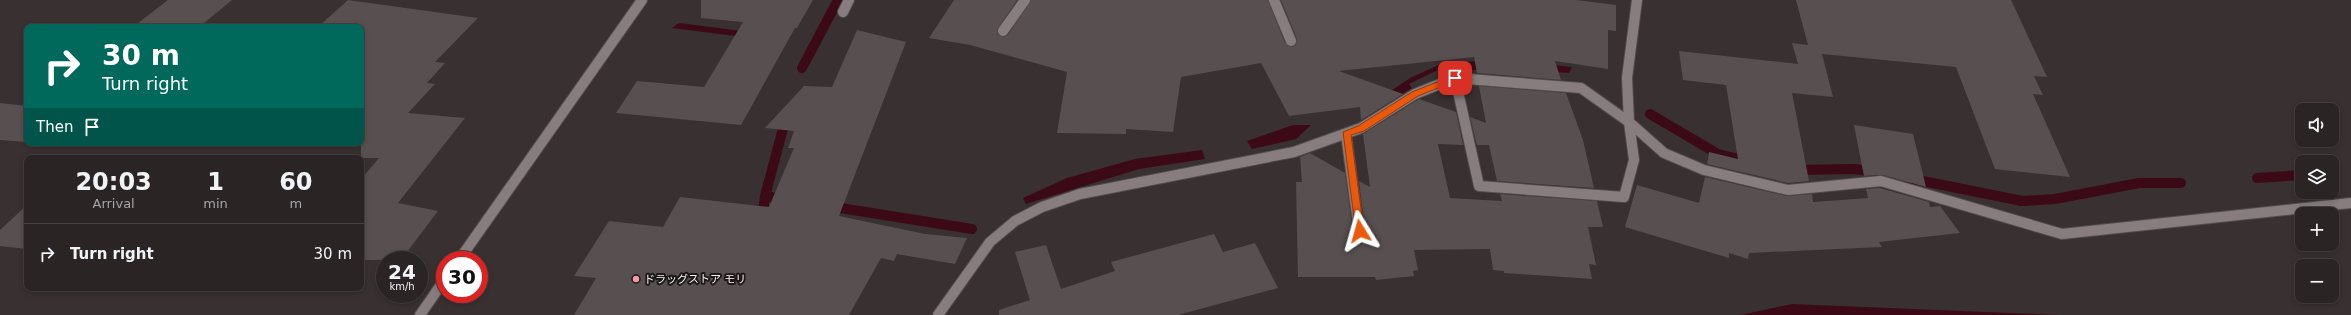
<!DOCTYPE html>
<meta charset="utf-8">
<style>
:root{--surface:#2a2425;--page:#363032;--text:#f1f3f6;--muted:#a5a4a7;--line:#464142}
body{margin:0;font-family:"DejaVu Sans","Noto Sans JP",sans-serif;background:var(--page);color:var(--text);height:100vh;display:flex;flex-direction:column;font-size:15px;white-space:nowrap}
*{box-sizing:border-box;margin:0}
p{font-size:13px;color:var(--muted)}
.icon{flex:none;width:22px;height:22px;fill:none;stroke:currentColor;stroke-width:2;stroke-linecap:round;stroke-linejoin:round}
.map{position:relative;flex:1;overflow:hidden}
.drawer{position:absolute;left:24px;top:155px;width:340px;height:136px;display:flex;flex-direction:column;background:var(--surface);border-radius:8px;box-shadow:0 2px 6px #0003,0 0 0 1px var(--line)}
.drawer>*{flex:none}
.top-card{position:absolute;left:24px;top:24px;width:340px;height:122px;border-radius:8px;box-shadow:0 2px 6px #0003,0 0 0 1px var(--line);background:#00695c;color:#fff;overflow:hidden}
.buttons{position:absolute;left:2295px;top:103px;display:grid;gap:8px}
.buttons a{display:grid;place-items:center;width:44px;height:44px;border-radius:8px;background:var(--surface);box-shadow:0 2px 6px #0003,0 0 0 1px var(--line);font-size:20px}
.speed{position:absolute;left:376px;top:251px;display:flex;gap:8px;font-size:20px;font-weight:700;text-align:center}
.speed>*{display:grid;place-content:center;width:52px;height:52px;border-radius:50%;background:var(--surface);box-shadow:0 2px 6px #0003,0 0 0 1px var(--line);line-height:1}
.speed small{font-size:10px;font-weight:400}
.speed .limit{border:6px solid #d22;background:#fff;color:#111}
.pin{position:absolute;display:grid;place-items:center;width:34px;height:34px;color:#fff;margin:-17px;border-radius:8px;box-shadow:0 2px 6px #0006}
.me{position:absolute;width:44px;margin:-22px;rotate:352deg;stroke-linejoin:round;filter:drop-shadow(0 0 3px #0008)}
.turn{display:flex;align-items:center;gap:14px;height:84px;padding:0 12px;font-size:18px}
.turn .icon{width:52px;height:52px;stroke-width:2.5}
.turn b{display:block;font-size:28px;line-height:34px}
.then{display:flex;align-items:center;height:38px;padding:0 12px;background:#0003;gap:8px;font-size:15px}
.eta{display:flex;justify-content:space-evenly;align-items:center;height:68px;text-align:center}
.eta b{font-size:24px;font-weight:700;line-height:28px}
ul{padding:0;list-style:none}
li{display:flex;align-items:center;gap:12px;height:60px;padding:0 12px;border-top:1px solid var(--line)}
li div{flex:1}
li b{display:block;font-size:15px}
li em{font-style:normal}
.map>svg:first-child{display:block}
.water{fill:#3c0a17}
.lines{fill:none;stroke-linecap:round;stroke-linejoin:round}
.stream{stroke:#3c0a17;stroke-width:10}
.building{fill:#584f50}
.minor-casing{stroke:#534c4d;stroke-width:12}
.minor{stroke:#877d7e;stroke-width:10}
.route{fill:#ea580c;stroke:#983908}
.poi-dot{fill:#f39aa7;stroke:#1d1919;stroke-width:1.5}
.labels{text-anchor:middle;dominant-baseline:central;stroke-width:4;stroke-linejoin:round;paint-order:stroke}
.poi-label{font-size:11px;fill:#f8f2f3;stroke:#1d1919;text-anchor:start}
</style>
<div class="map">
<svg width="2351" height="315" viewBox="0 0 2351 315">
<rect width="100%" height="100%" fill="#383031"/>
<path class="water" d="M 679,23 L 791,37 L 784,42 L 672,28 Z
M 1498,60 L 1572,67 L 1569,73 L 1499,68 L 1450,72 L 1442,68 L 1409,84 L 1412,88 L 1383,105 L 1373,103 L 1410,78 L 1443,63 Z
M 1293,125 L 1311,125 L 1296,139 L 1252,149 L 1247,141 Z
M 1202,150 L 1205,159 L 1139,169 L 1026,204 L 1023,198 L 1067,178 L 1135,159 Z
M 1792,304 L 2059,315 L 2064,315 L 1741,315 Z"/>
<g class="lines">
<path class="stream" d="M 802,68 L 838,0
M 1650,114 L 1718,154 L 1743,160
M 1794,170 L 1855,169 L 1875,172
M 2257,178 L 2302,175
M 1913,179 L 2022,201 L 2055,199 L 2139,183 L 2181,183
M 765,196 L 787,200
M 828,206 L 972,229
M 762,220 L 765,196 L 786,117"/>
</g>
<path class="building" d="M 168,0 L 232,0 L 199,27 L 133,27 Z
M 348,0 L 478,18 L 435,62 L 445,63 L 427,83 L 435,84 L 408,113 L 465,118 L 398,203 L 438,211 L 401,260 L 361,260 L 361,179 L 379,158 L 361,158 L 361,27 L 318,27 Z
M 701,0 L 813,0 L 797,28 L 795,28 L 741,125 L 616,113 L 637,81 L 704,87 L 743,22 L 701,18 Z
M 954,0 L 1017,0 L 998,28 L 997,34 L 1003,37 L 1008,35 L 1031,0 L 1268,0 L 1285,43 L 1291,47 L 1296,45 L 1297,39 L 1281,0 L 1576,0 L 1616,5 L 1616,31 L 1608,30 L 1608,69 L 1555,61 L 1561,80 L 1477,73 L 1474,57 L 1339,71 L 1403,94 L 1361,120 L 1360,107 L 1289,116 L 1261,63 L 1181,77 L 1173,132 L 1126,129 L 1126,134 L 1057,133 L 1067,72 L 970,45 L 929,38 Z
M 1796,0 L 2011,0 L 2047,77 L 2034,76 L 2043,95 L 2033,94 L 2070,177 L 1995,169 L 1956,67 L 1822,54 L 1833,97 L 1792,93 L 1809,181 L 1788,183 L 1707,164 L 1709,152 L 1738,159 L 1726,85 L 1683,80 L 1679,51 L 1798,64 L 1792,43 L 1808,45 Z
M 857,30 L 906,42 L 839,216 L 925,234 L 967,238 L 955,264 L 897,254 L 894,261 L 881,258 L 849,315 L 574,315 L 596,278 L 574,276 L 609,221 L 663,227 L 680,197 L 769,207 L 794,148 L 788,148 L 794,131 L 765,128 L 804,86 L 832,87 Z
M 1479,86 L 1566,93 L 1583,140 L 1594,188 L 1497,181 L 1489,145 L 1477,145 L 1470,117 L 1486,123 Z
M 1419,99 L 1456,112 L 1463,145 L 1438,144 L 1450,198 L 1502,201 L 1500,194 L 1597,201 L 1603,227 L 1588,227 L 1596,265 L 1589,264 L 1592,279 L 1504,273 L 1504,271 L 1493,270 L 1490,249 L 1414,250 L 1418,270 L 1413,271 L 1414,276 L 1376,280 L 1375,277 L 1298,277 L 1296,182 L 1302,182 L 1300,157 L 1310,153 L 1345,173 L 1353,232 L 1356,237 L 1363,236 L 1365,230 L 1359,181 L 1370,187 L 1363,134 Z
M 0,103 L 27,106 L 27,142 L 0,140 Z
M 1854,125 L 1913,134 L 1926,187 L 1883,175 L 1864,176 Z
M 1705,177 L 1786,196 L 1812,194 L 1813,202 L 1868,198 L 1866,189 L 1880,188 L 1929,202 L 1930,207 L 1940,206 L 1960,233 L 1879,242 L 1882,247 L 1749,253 L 1748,259 L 1729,253 L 1729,258 L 1625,227 L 1637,185 L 1699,203 Z
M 27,205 L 27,249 L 0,246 L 0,230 Z
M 1214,234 L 1223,252 L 1255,243 L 1278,288 L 1178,315 L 999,315 L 999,310 L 1030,300 L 1015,252 L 1046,245 L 1061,289 L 1115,271 L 1111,262 Z"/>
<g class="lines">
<g class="minor-casing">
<path id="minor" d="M 1274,0 L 1291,41
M 843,12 L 849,0
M 1003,31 L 1025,0
M 1455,78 L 1479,186 L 1624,197 L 1634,160 L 1629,122 L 1627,78 L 1637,0
M 1346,134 L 1359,231
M 459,260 L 642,0
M 420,315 L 445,279
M 938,315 L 990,242 L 1015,221 L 1042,207 L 1080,194 L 1294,152 L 1361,128 L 1415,94 L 1455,78 L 1581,88 L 1629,122 L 1664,153 L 1704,170 L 1788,190 L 1881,181 L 2062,234 L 2351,203"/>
</g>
<use href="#minor" class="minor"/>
</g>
<path class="route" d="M 1455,75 L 1460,78 L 1458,80 L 1418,96 L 1364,131 L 1351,135 L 1364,231 L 1360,234 L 1356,233 L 1343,132 L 1358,126 L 1412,92 Z"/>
<circle class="poi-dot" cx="636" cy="279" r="4"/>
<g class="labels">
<g class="poi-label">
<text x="644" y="279">ドラッグストア モリ</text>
</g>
</g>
</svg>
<div class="buttons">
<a><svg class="icon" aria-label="sound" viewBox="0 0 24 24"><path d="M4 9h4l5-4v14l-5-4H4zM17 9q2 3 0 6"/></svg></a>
<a><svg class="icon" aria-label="layers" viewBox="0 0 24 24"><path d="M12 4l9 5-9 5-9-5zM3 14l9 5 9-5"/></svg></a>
<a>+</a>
<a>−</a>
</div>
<div class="speed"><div>24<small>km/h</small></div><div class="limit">30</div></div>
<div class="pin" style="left:1455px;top:78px;background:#d93025"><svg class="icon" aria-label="arrive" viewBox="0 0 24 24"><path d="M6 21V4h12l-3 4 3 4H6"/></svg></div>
<svg class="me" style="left:1360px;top:231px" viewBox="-20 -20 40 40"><path d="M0-17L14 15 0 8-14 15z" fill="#ea580c" stroke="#fff" stroke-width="4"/></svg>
<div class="top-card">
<div class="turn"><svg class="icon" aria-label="right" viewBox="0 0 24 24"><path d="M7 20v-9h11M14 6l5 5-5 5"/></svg><div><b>30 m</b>Turn right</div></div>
<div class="then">Then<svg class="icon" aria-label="arrive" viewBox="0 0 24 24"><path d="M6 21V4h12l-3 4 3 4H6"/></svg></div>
</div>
<section class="drawer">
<div class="eta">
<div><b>20:03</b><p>Arrival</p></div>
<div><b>1</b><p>min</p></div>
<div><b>60</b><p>m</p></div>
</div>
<ul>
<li><svg class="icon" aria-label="right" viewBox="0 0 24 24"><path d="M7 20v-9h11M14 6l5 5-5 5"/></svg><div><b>Turn right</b></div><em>30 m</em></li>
</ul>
</section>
</div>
